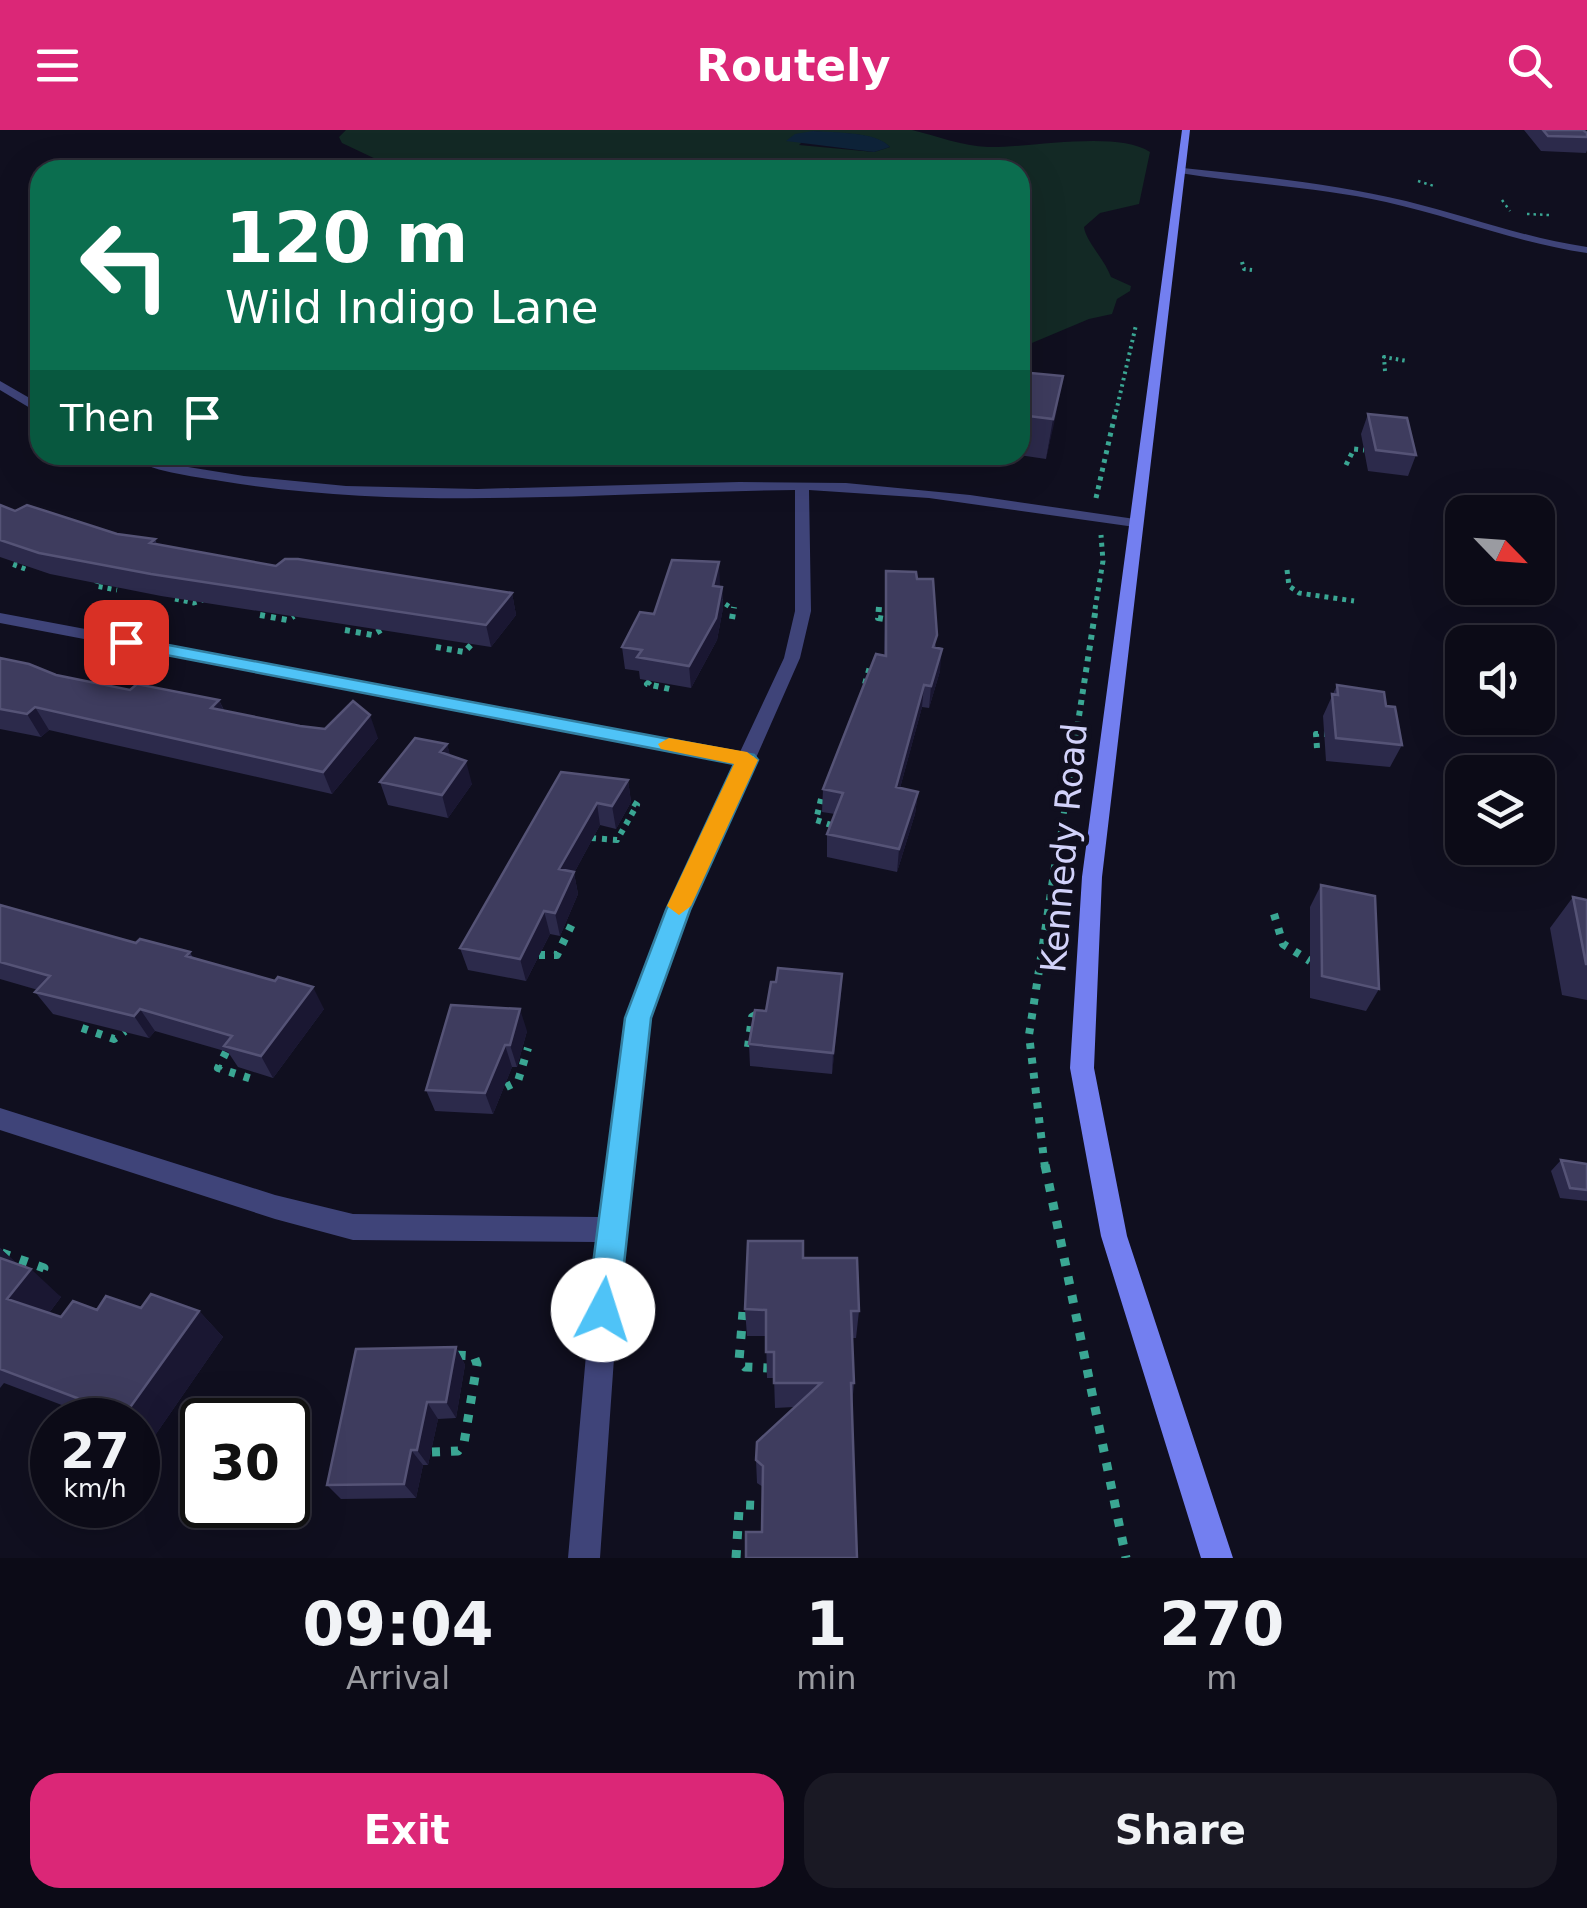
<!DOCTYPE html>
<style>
:root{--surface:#0c0b17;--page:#1a1924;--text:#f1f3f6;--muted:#9a9ba1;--line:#2c2b36;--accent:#db2777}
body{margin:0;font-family:"DejaVu Sans",sans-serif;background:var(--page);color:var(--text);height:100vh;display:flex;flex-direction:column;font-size:38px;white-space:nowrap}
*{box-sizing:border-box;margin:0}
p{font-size:32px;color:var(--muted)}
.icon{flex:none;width:55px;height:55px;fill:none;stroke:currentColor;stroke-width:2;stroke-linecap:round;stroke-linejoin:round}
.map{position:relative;height:1428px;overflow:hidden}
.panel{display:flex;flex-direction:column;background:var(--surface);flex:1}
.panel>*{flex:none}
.top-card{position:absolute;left:30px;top:30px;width:1000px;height:305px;border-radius:30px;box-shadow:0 10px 40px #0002,0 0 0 2px var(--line);background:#0b6e4f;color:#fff;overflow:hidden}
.needle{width:65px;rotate:115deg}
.controls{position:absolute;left:1445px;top:365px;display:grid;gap:20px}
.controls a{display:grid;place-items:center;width:110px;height:110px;border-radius:20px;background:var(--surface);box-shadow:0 10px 40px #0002,0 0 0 2px var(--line);font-size:50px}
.speed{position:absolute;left:30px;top:1268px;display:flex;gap:20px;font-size:50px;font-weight:700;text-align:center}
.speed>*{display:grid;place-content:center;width:130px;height:130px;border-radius:50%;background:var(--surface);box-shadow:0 10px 40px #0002,0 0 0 2px var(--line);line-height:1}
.speed small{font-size:25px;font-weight:400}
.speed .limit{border:5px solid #111;border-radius:15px;background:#fff;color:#111}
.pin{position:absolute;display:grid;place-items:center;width:85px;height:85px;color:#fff;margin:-42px;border-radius:20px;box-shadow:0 5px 15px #0006}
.me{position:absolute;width:110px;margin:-55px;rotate:5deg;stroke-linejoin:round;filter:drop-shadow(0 0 8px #0008)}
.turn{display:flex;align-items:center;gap:35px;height:210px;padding:0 30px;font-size:45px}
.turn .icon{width:130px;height:130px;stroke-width:2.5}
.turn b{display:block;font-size:70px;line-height:85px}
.then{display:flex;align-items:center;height:95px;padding:0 30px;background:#0003;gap:20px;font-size:38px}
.eta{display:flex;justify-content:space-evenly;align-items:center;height:170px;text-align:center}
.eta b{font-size:60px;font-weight:800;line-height:70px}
.primary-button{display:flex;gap:20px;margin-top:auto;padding:20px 30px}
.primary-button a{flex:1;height:115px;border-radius:30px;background:var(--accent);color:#fff;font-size:40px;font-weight:800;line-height:115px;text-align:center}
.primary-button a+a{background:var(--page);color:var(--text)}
header{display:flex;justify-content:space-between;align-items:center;height:130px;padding:0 30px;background:var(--accent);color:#fff;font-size:45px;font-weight:800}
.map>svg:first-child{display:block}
.green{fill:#132925;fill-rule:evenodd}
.water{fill:#0e2339}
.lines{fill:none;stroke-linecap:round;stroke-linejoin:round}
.path-far5{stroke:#3aa693;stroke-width:2.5;stroke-dasharray:2.5 4;stroke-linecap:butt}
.path-far4{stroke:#3aa693;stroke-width:4;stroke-dasharray:2.5 4;stroke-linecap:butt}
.path-far3{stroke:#3aa693;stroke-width:5;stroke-dasharray:4 5;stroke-linecap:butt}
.path-far2{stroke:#3aa693;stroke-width:6;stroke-dasharray:5 6;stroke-linecap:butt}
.path-far1{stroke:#3aa693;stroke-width:8;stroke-dasharray:6 9;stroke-linecap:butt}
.path{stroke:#3aa693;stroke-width:9;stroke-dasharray:8 11;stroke-linecap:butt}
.street{fill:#3f4479;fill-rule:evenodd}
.secondary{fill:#737ff0;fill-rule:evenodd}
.wall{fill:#2c2a4b}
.shaded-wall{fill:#1a1732}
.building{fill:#3e3c5e;stroke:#555376;stroke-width:2.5}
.route{fill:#4fc3f7;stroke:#337fa1;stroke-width:2.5}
.slow{fill:#f59e0b}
.labels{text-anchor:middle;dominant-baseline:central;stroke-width:10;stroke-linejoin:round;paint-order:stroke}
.street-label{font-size:35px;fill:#d2d2fa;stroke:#100f1f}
</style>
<header><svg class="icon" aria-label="menu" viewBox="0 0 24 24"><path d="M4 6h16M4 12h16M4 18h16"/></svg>Routely<svg class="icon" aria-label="search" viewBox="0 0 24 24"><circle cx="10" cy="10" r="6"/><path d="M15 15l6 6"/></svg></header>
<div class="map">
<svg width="1587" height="1428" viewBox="0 0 1587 1428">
<rect width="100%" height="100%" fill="#100f1f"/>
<path class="green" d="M 346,0 L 912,0 C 937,6 962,16 988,17 C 1030,18 1116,0 1150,22 L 1139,74 L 1100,83 L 1084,97 C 1085,110 1105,130 1111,147 L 1131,156 L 1130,161 L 1117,169 L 1112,184 L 1089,189 L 1020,218 L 1020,40 L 399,40 L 342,13 L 339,7 ZM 813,1 C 835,4 874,1 890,17 L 874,22 L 799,15 Z"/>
<path class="water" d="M 813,1 C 835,3 876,1 890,17 L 874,22 L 786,11 L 795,4 Z"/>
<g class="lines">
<path class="path-far5" d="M 1418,51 L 1434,56
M 1502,70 L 1510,81
M 1527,84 L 1549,85"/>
<path class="path-far4" d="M 1242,132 L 1244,139 L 1252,140
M 1385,241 L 1384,227 L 1407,231
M 1116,282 L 1136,195"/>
<path class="path-far3" d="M 1346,335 L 1354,319 L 1364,320
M 1096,368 L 1116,280
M 18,429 L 12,434 L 28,440
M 1287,440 L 1289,456 L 1299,463 L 1354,471
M 98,450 L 96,456 L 117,460
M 175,469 L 194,473 L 203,470
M 718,469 L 733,479
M 1095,479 L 1103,431 L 1101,405"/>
<path class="path-far2" d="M 879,477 L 878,488 L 884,489
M 260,485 L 287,490 L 294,486
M 732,489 L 734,477
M 345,500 L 372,505 L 381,500
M 436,517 L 464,522 L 472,514
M 650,551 L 647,554 L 674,560
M 865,554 L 870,537 L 879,536
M 1317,618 L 1316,604 L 1329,604
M 821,669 L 816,690 L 837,697
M 591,708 L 617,710 L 637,675 L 624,667
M 1057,727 L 1096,477"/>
<path class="path-far1" d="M 1274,784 L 1283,814 L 1310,831
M 539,825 L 557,825 L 574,790
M 82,898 L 114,909 L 125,901
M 748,917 L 752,887 L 759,883
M 226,922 L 218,938 L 252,949
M 506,957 L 518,951 L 528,918
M 1045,1038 L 1029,905 L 1057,724"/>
<path class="path" d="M 1045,1035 L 1126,1428
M 2,1123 L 44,1138 L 38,1152
M 743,1182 L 739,1231 L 745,1237 L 767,1238
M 432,1322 L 458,1321 L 464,1313 L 477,1234 L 474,1226 L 455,1225
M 736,1428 L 739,1380 L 745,1375 L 770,1376"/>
<path class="street" d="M 1183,38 C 1258,46 1333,54 1406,71 C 1467,86 1525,108 1587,117 L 1587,123 C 1518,113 1453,87 1386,72 C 1318,57 1248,54 1180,43 Z
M 0,251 L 40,274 L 40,284 L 0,260 Z
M 126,325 L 146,325 L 188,337 L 244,346 L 346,356 L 477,359 L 739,352 L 846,353 L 970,365 L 1135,389 L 1142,393 L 1135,397 L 929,368 L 809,360 L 811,481 L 800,528 L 689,780 L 649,889 L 623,1100 L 600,1428 L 568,1428 L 596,1112 L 353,1110 L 275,1089 L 0,1000 L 0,978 L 275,1065 L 353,1084 L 599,1087 L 627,889 L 667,780 L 735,633 L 0,493 L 0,483 L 740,622 L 784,528 L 795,481 L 795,360 C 604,362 411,382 221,351 C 192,346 150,342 126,325 Z"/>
<path class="secondary" d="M 1182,0 L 1190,0 L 1102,747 L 1094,938 L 1127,1106 L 1233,1428 L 1201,1428 L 1101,1106 L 1070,938 L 1082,747 Z"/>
</g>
<path class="wall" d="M 1524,0 L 1583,0 L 1587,3 L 1587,20 L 1586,23 L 1541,21 Z
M 1020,242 L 1063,246 L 1046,329 L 1019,325 L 1020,325 Z
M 1368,284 L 1416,325 L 1408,346 L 1368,341 L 1361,304 Z
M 0,375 L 15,381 L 117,404 L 155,409 L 157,414 L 276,436 L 512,463 L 516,485 L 491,517 L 161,466 L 50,444 L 0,427 Z
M 886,441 L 917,449 L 936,517 L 940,541 L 929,578 L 922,577 L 900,658 L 918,662 L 915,684 L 897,742 L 827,727 L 827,704 L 835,684 L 822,682 L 823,659 L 884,526 Z
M 720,454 L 719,457 L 722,457 L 723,478 L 717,510 L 691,558 L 640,549 L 639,541 L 625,539 L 622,517 L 654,484 Z
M 0,528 L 56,545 L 130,560 L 219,570 L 224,580 L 300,596 L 378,608 L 332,664 L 49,600 L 41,607 L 0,599 Z
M 1337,555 L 1386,576 L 1402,615 L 1390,637 L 1326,631 L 1323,586 Z
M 447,614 L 450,626 L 472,654 L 448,688 L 388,675 L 380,652 Z
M 561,642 L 628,650 L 631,672 L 616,699 L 600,695 L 574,743 L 578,764 L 560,806 L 550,804 L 526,851 L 468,840 L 460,818 Z
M 1321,755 L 1379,859 L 1366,881 L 1310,868 L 1310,777 Z
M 1573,767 L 1587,770 L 1587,870 L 1562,865 L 1550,798 Z
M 0,775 L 136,813 L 190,822 L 193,828 L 324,879 L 273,948 L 238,937 L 228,922 L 155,901 L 149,908 L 53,884 L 35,862 L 38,860 L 0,849 Z
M 842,844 L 832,944 L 750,936 L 749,914 L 766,881 L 776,852 Z
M 527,901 L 517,937 L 512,937 L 493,984 L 435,981 L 426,960 Z
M 1561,1030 L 1587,1034 L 1587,1071 L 1560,1068 L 1551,1041 Z
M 0,1118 L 18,1135 L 61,1167 L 49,1183 L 61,1187 L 97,1180 L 141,1178 L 199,1181 L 223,1207 L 149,1314 L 138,1310 L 138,1290 L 94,1290 L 88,1285 L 4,1253 L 0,1258 Z
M 803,1128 L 859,1181 L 856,1208 L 852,1208 L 854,1253 L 852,1276 L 762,1402 L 763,1357 L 757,1353 L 756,1330 L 794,1277 L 775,1278 L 774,1248 L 767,1248 L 766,1206 L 747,1206 L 745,1179 Z
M 456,1217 L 465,1235 L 456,1288 L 438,1289 L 428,1335 L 423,1335 L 416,1368 L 341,1369 L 327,1355 Z"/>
<path class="shaded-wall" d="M 1063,246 L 1056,285 L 1046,329 L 1053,289 Z
M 719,432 L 720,454 L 714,478 L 713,456 Z
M 722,457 L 723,478 L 717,510 L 691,558 L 689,536 Z
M 512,463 L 516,485 L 491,517 L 486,495 Z
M 942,519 L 940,541 L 929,578 L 931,556 Z
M 924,555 L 922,577 L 894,680 L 896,657 Z
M 219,570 L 229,593 L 211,578 Z
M 35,577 L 49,600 L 41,607 L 27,584 Z
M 370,585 L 378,608 L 332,664 L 323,642 Z
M 447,614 L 453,636 L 440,622 Z
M 466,631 L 472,654 L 448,688 L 442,665 Z
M 628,650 L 631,672 L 616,699 L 612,676 Z
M 918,662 L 915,684 L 897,742 L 899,719 Z
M 597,673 L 600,695 L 574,743 L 578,764 L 560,806 L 555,783 L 559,739 Z
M 544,781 L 550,804 L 526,851 L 520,829 Z
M 842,844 L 841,866 L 832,944 L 833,923 Z
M 313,857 L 324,879 L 273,948 L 261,926 Z
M 140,879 L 155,901 L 149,908 L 134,886 Z
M 520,879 L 527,901 L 517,937 L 510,915 Z
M 505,915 L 512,937 L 493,984 L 485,963 Z
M 0,1118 L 20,1136 L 0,1140 Z
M 31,1139 L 61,1167 L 39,1196 L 7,1169 Z
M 199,1181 L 223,1207 L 149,1314 L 138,1305 L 138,1290 L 121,1290 Z
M 456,1217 L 465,1235 L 456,1288 L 446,1272 Z
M 427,1272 L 438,1289 L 428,1335 L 417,1320 Z
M 411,1320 L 423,1335 L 416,1368 L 404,1354 Z"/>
<path class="building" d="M 1543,0 L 1583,0 L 1587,3 L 1587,7 L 1548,6 Z
M 1020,242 L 1063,246 L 1053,289 L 1020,285 Z
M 1368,284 L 1407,288 L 1416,325 L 1376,320 Z
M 0,375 L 15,381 L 27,375 L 117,404 L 155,409 L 150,413 L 276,436 L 285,429 L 298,429 L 512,463 L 486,495 L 151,444 L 39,423 L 0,410 Z
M 672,430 L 719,432 L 713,456 L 722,457 L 716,488 L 689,536 L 637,527 L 642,520 L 622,517 L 640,482 L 654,484 Z
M 886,441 L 916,442 L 917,449 L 933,449 L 937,505 L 933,517 L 942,519 L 931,556 L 924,555 L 896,657 L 918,662 L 899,719 L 827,704 L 843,663 L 823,659 L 876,524 L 886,526 Z
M 0,528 L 29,534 L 56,545 L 130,560 L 137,554 L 219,570 L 211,578 L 300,596 L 325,599 L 353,571 L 370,585 L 323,642 L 35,577 L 27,584 L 0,579 Z
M 1337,555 L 1384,562 L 1386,576 L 1395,577 L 1402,615 L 1336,608 L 1332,564 L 1338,565 Z
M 415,608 L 447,614 L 440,622 L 466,631 L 442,665 L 380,652 Z
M 561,642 L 628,650 L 612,676 L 597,673 L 559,739 L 574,742 L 555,783 L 544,781 L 520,829 L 460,818 Z
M 1321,755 L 1375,766 L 1379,859 L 1322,846 Z
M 1573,767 L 1587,770 L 1587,834 L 1586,834 Z
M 0,775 L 136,813 L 140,809 L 190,822 L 186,826 L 275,851 L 278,847 L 313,857 L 261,926 L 224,916 L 232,906 L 140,879 L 134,886 L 35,862 L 50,846 L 0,832 Z
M 778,838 L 842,844 L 833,923 L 749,914 L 755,880 L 766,881 L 771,852 L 776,852 Z
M 451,875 L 520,879 L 510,915 L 505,915 L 485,963 L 426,960 Z
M 1561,1030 L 1587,1034 L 1587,1060 L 1570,1058 Z
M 748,1111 L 803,1111 L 803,1128 L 857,1128 L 859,1181 L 851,1181 L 854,1253 L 851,1253 L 857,1428 L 746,1428 L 746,1402 L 762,1402 L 763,1336 L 756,1330 L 757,1312 L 821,1253 L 774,1253 L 774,1222 L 766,1222 L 766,1180 L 745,1179 Z
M 0,1128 L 31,1139 L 7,1169 L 61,1187 L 73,1171 L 97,1180 L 106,1166 L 141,1178 L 151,1164 L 199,1181 L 121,1290 L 118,1290 L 74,1274 L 77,1268 L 0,1239 Z
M 456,1217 L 446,1272 L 427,1272 L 417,1320 L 411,1320 L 404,1354 L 327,1355 L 356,1219 Z"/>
<path class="route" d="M 126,507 L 754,625 L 758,630 L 690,780 L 651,888 L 619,1180 L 614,1191 L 603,1196 L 592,1191 L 587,1180 L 625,888 L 666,780 L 734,634 L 119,516 L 119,508 Z"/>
<path class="slow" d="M 669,608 L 747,622 L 758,630 L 691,776 L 679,785 L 667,776 L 734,634 L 661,619 L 658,614 Z"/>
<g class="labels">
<g class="street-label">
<text transform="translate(1064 718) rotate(-85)">Kennedy Road</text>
</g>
</g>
</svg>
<div class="controls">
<a><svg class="needle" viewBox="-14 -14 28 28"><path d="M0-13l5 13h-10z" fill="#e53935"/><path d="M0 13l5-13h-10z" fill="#9a9ba1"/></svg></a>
<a><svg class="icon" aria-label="sound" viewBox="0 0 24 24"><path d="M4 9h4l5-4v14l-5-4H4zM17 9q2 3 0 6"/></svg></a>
<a><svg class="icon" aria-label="layers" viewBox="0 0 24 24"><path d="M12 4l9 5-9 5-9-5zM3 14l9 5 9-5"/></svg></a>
</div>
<div class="speed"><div>27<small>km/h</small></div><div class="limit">30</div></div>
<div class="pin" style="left:126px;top:512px;background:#d93025"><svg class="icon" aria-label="arrive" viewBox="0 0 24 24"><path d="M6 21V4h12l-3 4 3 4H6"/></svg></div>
<svg class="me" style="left:603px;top:1180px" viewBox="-20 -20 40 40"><circle r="19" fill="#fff"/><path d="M0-13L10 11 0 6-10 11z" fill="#4fc3f7"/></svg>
<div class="top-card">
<div class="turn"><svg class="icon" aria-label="left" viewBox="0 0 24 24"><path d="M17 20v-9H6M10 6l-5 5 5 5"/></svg><div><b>120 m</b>Wild Indigo Lane</div></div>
<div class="then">Then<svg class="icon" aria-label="arrive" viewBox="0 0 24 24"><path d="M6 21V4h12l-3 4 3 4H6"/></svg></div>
</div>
</div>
<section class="panel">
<div class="eta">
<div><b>09:04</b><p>Arrival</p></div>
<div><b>1</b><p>min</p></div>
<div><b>270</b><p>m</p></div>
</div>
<div class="primary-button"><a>Exit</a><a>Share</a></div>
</section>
